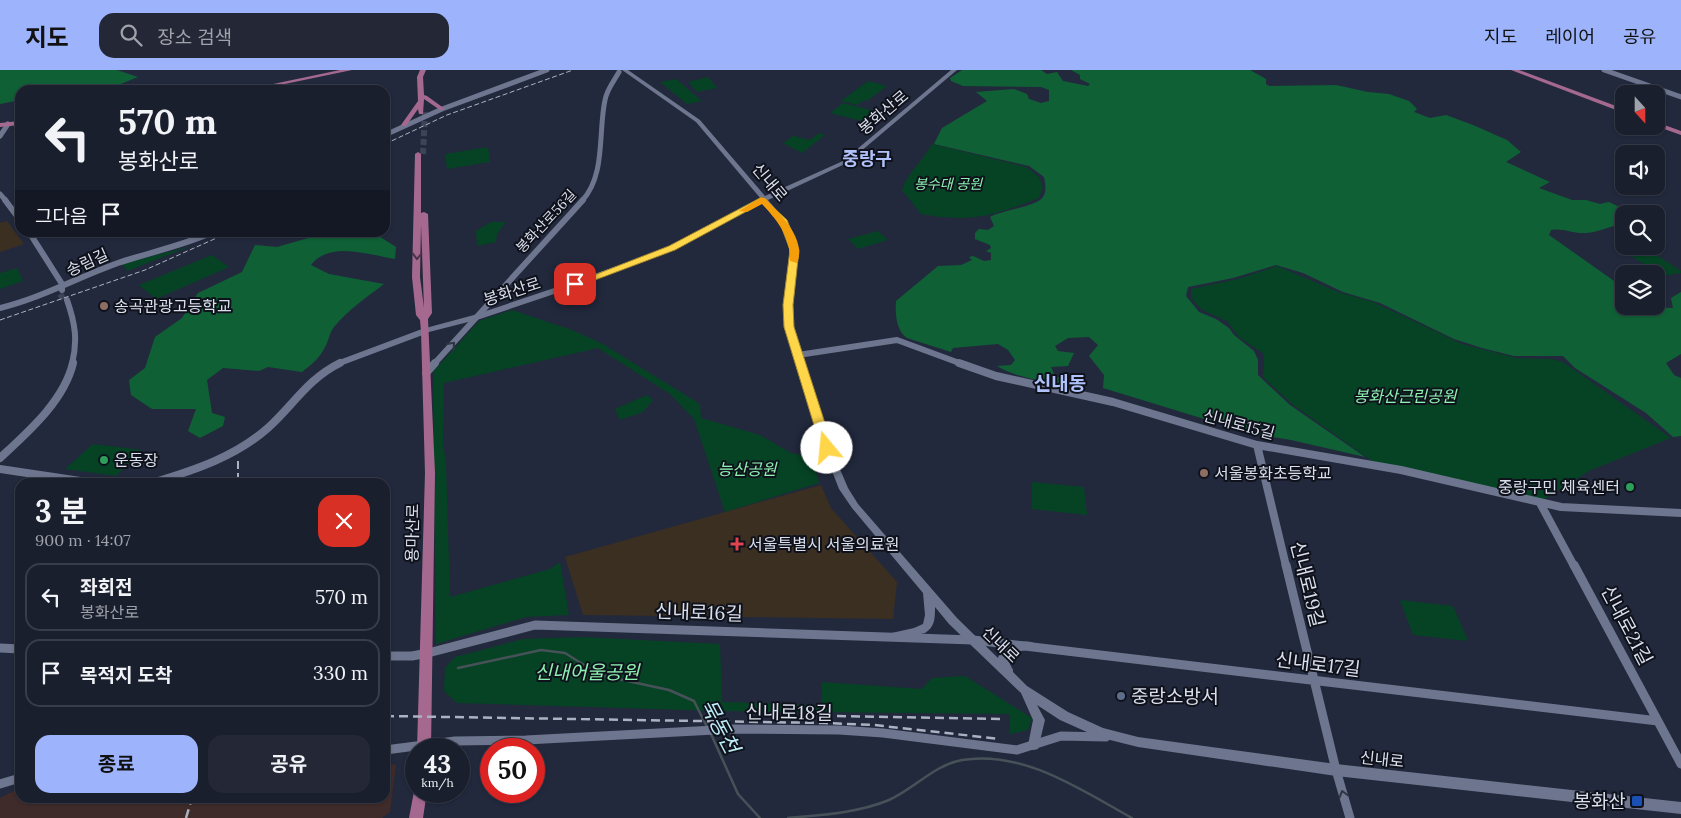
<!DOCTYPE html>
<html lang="ko">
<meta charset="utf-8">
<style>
:root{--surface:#1a1f2e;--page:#232736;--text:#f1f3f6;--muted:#9fa2aa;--line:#383d4a;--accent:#9db4fd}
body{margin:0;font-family:Lora,"Noto Sans KR",serif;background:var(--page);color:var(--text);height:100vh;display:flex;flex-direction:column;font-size:19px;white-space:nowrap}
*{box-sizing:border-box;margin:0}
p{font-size:16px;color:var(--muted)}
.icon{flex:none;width:28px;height:28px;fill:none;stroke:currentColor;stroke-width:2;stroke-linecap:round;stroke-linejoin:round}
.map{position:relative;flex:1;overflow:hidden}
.side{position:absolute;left:15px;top:408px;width:375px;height:325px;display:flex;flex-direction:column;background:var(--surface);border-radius:15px;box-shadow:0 1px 4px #0004,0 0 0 1px var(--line)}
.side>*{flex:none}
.top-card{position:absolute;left:15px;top:15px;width:375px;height:152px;border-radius:15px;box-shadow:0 1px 4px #0004,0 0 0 1px var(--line);background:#1a1f2e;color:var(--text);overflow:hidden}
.needle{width:32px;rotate:159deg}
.buttons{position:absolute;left:1615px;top:15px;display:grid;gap:10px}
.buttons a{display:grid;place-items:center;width:50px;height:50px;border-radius:10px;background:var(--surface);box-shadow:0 1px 4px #0004,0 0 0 1px var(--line);font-size:25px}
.speed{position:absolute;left:405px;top:668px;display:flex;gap:10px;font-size:25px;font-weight:700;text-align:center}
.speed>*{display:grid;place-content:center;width:65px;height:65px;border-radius:50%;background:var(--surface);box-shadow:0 1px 4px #0004,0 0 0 1px var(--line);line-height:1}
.speed small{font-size:12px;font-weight:400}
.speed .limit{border:8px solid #d22;background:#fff;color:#111}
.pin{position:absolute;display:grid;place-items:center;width:42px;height:42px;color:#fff;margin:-21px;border-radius:10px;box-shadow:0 2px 8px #0006}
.me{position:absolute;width:55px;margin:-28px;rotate:343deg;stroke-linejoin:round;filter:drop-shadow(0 0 4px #0008)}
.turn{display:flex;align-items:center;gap:18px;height:105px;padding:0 20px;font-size:22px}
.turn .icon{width:65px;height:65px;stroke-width:2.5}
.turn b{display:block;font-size:35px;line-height:42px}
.then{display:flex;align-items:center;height:48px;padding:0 20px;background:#0003;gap:10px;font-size:19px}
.round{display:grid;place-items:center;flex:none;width:52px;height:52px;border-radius:15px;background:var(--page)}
.summary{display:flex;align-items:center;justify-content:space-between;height:85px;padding:0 20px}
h1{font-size:30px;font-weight:700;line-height:38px}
.cta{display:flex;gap:10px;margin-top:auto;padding:10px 20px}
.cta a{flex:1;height:58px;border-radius:15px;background:var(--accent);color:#111;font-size:20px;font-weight:700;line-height:58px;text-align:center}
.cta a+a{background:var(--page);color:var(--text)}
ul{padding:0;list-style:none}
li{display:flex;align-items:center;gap:15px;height:68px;margin:0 10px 8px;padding:0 10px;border:2px solid var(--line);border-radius:15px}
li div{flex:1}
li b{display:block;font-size:19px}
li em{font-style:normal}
header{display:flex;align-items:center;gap:30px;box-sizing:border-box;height:70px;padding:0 25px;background:var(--accent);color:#111}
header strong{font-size:24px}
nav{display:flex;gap:28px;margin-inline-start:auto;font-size:18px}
.search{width:350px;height:45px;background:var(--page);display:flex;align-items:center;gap:12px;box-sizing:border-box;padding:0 18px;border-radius:15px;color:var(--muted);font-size:19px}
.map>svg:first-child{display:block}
.industrial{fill:#3f2b2a}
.medical{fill:#3a2f20}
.green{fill:#054324}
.forest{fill:#106036}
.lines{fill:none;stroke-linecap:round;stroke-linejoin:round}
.stream{stroke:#475258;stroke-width:2.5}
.tertiary-tunnel{stroke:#3e4457;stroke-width:6;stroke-dasharray:6 3;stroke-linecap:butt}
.primary-tunnel{stroke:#3e4457;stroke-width:6;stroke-dasharray:6 3;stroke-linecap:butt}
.tertiary-far3{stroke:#6d768e;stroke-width:5}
.tertiary-far2{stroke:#6d768e;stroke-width:6}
.tertiary-far1{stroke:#6d768e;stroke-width:8}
.tertiary{stroke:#6d768e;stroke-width:9}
.secondary{fill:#6d768e;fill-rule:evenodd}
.primary{fill:#a56990;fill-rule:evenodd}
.rail-far2{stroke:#acb2c1;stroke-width:1;stroke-dasharray:5 2.5;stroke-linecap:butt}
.rail-far1{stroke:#acb2c1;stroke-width:2;stroke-dasharray:8 4;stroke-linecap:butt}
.rail{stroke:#acb2c1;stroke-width:2.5;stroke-dasharray:9 5;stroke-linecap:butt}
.oneway{stroke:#4b354a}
.oneway2{stroke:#303543}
.route{fill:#ffd54a;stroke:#a68a30}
.slow{fill:#f59e0b}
.education-dot{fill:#8d6e63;stroke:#0f121b;stroke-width:2}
.leisure-dot{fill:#2e9e5b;stroke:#0f121b;stroke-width:2}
.health-dot{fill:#e0444e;stroke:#0f121b;stroke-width:2}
.service-dot{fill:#5c6f8a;stroke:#0f121b;stroke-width:2}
.transit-dot{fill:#1a4fb4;stroke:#0f121b;stroke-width:2}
.labels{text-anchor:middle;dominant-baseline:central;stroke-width:4;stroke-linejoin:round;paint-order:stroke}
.far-park-label{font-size:14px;font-style:italic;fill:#8df1b1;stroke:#0f121b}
.far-street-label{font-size:14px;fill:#dadfed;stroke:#0f121b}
.street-label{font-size:16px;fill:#dadfed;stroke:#0f121b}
.poi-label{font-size:16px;fill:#dadfed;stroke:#0f121b;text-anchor:start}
.park-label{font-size:16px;font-style:italic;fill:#8df1b1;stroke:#0f121b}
.far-district-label{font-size:18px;font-weight:bold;fill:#b0c2f9;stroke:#0f121b}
.quarter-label{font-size:19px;font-weight:bold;fill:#b0c2f9;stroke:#0f121b}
.near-street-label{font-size:19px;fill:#dadfed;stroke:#0f121b}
.near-park-label{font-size:19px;font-style:italic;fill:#8df1b1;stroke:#0f121b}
.near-poi-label{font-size:19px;fill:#dadfed;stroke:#0f121b;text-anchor:start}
.near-water-label{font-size:21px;font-style:italic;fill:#bdedf9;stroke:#0f121b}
</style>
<header>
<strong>지도</strong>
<div class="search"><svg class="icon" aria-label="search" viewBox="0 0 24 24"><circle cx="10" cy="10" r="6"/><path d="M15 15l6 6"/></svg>장소 검색</div>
<nav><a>지도</a><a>레이어</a><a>공유</a></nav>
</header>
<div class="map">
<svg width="1681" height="748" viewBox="0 0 1681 748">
<rect width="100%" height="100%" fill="#22293d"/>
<path class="industrial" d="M 385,693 L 396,695 L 390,742 L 382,748 L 0,748 L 0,728 L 20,718 L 20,728 L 385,728 Z"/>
<path class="medical" d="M 7,151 L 24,174 L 0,182 L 0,153 Z
M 821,415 L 831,438 L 897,512 L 893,549 L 583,545 L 565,487 Z"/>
<path class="green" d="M 708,7 L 717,18 L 697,22 L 688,12 Z
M 676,9 L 702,31 L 687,34 L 660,12 Z
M 868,11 L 887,16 L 867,31 L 864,30 L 858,35 L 841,31 Z
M 843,33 L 875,41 L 862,51 L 830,43 Z
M 819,63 L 825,65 L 802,83 L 783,73 L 793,66 L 810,70 Z
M 932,74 L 1026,97 L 1039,107 L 1043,117 L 1039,128 C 993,146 970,153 921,144 L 902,120 C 907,103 923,91 932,74 Z
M 488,77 L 490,92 L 447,99 L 445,84 Z
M 491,152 L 506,152 L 497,164 L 496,172 L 477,176 L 476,161 Z
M 878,161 L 888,170 L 858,179 L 848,169 Z
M 191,176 L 127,201 L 122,194 Z
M 1643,176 L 1681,201 L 1681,203 L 1662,206 L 1622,180 Z
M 212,185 L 229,197 L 156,229 L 139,215 Z
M 1277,196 L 1338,222 L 1373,232 L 1462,274 L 1516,288 L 1552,289 L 1563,292 L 1671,368 L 1591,400 L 1543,430 L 1375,393 L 1292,334 L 1263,307 L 1264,284 L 1239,267 L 1227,251 L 1202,240 L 1191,228 L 1191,219 L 1238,209 Z
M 17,198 L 23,211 L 0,219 L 0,203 Z
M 512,240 L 572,260 L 601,273 L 700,334 L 701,348 L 760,365 L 791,383 L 812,387 L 819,413 L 725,442 L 694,349 L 670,324 L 598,278 L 444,313 L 443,373 L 446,393 L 450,527 L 550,499 L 560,492 L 569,545 L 526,547 L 436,574 L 433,302 L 479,251 Z
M 647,325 L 653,330 L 643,342 L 620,350 L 615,339 Z
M 93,374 L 142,380 L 116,406 L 65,399 Z
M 1032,412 L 1084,417 L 1087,445 L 1032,439 Z
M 1400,530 L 1453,536 L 1468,571 L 1413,565 Z
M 582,567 L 720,574 L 722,632 L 821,635 L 822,612 L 922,619 L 932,608 L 965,606 L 1032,648 L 1028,660 L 1010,664 L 1010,644 L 720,641 L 457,633 L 444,621 L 445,598 L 455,587 L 523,569 Z"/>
<path class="forest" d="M 0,0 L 117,0 L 138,7 L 106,20 L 20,20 L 20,30 L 0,34 Z
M 962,0 L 1041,0 L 1047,4 L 1057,2 L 1063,11 L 1088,16 L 1090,14 L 1080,9 L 1080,5 L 1071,0 L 1250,0 L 1266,9 L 1266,14 L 1269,16 L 1336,15 L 1368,22 L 1389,24 L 1409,31 L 1417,39 L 1414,42 L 1430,48 L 1446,45 L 1473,55 L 1507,70 L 1521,82 L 1506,92 L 1550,112 L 1539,118 L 1572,130 L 1586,130 L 1600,134 L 1609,132 L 1632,143 L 1624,144 L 1624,153 C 1612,156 1598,162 1586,163 C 1573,164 1563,158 1551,160 L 1549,165 L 1624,218 L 1624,236 L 1673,238 L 1671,228 L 1681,222 L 1681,284 L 1666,293 L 1674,305 L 1681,308 L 1681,366 L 1673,367 L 1646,343 L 1575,298 L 1563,286 L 1514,286 L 1482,278 L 1454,269 L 1380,233 L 1343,222 L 1303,203 L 1276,195 L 1233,208 L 1188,217 L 1186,226 L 1199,242 L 1216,249 L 1229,258 L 1234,265 L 1254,281 L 1258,290 L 1258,305 L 1290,335 L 1365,387 L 1291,370 L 1250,363 L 1103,318 L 1104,305 L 1089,286 L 1098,275 L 1089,267 L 1068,268 L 1055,276 L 1058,281 L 1074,283 L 1068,296 L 1051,297 L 1055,306 L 1069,310 L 1072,315 C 1048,312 1019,309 997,296 L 1011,295 L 1015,290 L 1008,280 L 998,274 L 953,278 L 951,282 L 907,268 C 896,261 895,243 896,231 L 938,196 L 961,195 L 972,190 L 969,187 L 973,186 L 984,191 L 991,190 L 991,183 L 986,181 L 991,178 L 990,175 L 975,169 L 975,163 L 979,159 L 988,160 L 994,156 L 990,147 C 1002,140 1036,137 1043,127 C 1047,122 1045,112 1044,107 L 1029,96 L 934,74 L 942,58 L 987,31 L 976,22 L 1014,19 L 1027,24 L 1029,29 L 1041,33 L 1049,31 L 1049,20 L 1041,17 L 963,16 L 951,11 L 950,8 Z
M 374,163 L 396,177 L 395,189 C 369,185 330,170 311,195 L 329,204 L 384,214 C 367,227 348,240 334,257 C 329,264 329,270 325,277 C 320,288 311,295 302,302 L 268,297 L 259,301 L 223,298 L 207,310 L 212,343 L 225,347 L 223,356 L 200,368 L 188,361 L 196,339 L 152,339 L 131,325 L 129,310 L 145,298 L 155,267 L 182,248 L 198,223 L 242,202 L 255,175 L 277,177 L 315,166 L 317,163 Z"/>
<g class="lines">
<path class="stream" d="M 458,598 L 541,580 L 565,583 L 600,605 L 669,620 L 694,631 L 707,657
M 711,664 L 738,724 L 760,748
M 788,748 C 821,745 858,743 889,730 C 914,719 934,695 962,690 C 1024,680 1081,720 1132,748"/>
<path class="tertiary-tunnel" d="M 60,224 L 64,230"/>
<path class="primary-tunnel" d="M 423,84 L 425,42"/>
<path class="tertiary-far3" d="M 1604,0 L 1681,27
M 385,65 L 442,39 L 547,0
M 0,66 L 8,54
M 0,124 L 6,131
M 582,131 C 606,105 598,62 605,30 C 607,19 614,11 619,2"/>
<path class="tertiary-far2" d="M 5,130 L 20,150
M 29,162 L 62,214 L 62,220
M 67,230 C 75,253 78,270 72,294
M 0,238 C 42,228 78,207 118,193 C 150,182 182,176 213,162
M 798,285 L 897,270 L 962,294
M 337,294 L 425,261
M 434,294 L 583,130"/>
<path class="tertiary-far1" d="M 959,293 L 996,306 L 1113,332 L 1257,375 L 1401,400 L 1561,437 L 1681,443
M 426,303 L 435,293
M 1257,375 L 1286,496
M 0,388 C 28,362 64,331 73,293
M 0,399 L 87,412
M 155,412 C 195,400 237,386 269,357 C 293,335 309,308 340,293
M 1540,433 L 1574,496"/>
<path class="tertiary" d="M 1286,495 L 1336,700 L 1350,748
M 1574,495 L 1681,694
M 0,578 L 20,579
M 385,586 L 412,586 L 428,583 L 535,555 L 973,570 L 1658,651
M 385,680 L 455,671 L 526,670 L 734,659 L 839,660 L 883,663 L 1017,680 L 1061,666 L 1106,667
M 0,714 L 20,708"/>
<path class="secondary" d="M 622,0 L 628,0 L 700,50 L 765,126 L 843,91 L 951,0 L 957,0 L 847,93 L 768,130 L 787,152 L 798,180 L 792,235 L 793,257 L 831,378 L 848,418 L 858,434 L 957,548 L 998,588 L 1001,579 C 1010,574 1023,569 1034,573 L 1035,576 L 1034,579 L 1014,582 L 1010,585 L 1008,590 L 1013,600 L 1013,602 L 1027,616 L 1068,642 L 1103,658 L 1138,667 L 1336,694 L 1681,732 L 1681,744 L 1336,706 L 1138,677 L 1098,667 L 1060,650 L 1037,635 L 1045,650 L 1038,679 L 1034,680 L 1030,679 L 1028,675 L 1033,650 L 1021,623 L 949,554 L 935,537 C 935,548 935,557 925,563 L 891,571 L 887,570 L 886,567 L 887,564 L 914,558 L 923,554 L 925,545 L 923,523 L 852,438 L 839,419 L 823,378 L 785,257 L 784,235 L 792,180 L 781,152 L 764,132 L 674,179 L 578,216 L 480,249 L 425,263 L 422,263 L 421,261 L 422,259 L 474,245 L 572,212 L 670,177 L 761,129 L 696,52 Z"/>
<path class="primary" d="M 340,0 L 352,0 L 256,20 L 244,20 Z
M 420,0 L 426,0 L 423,7 L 424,25 L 427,26 L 445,39 L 440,40 L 424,29 L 423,44 L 419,44 L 418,39 L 406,56 L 402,56 L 401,55 L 418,31 L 417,7 Z
M 1511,0 L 1519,0 L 1624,39 L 1624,43 Z
M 20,51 L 20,55 L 0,57 L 0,53 Z
M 1656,52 L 1681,61 L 1681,65 L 1656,56 Z
M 418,82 L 421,84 L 421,143 L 424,142 L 428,144 L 432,243 L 428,249 L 435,403 L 431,679 L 417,679 L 425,403 L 421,261 L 420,250 L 416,245 L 412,207 L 415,84 ZM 421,155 L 424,238 L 420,207 Z
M 415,716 L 416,721 L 427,721 L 423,748 L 409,748 Z"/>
<path class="rail-far2" d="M 385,74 L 447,45 L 573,0
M 0,250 L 145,200 L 230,162"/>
<path class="rail-far1" d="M 238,391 L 238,412"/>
<path class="rail" d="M 385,646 L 824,653 L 874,655 L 1000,669
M 837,646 L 1000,649
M 186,748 L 192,728"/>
</g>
<defs><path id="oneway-chevron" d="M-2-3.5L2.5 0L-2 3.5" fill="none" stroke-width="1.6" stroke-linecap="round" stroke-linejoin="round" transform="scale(1.25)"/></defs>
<use class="oneway" href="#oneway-chevron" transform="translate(417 186) rotate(91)"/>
<g class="oneway2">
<use href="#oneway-chevron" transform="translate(452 275) rotate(-48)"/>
<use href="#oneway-chevron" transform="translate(1343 724) rotate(-106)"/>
</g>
<path class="route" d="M 762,127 L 787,150 L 799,180 L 793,235 L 794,257 L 833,378 L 827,382 L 821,378 L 784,257 L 783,235 L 790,180 L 780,153 L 762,133 L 675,180 L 579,216 L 571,214 L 669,176 Z"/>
<path class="slow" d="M 760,128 L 765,128 C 780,144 807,169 797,193 L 790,191 C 791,167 777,150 762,134 L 747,142 L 739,141 Z"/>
<g class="education-dot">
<circle cx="104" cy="236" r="5"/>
<circle cx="1204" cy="403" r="5"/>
</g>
<g class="leisure-dot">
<circle cx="104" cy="390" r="5"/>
<circle cx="1630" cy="417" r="5"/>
</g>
<path class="health-dot" d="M734.5 466.5h5v5h5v5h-5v5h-5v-5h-5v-5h5z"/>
<circle class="service-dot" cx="1121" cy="626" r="5"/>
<rect class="transit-dot" x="1631" y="725" width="12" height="12" rx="2.5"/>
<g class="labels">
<g class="far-park-label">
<text x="948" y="114">봉수대 공원</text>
</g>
<g class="far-street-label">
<text transform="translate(546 151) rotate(-47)">봉화산로56길</text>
</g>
<g class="street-label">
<text transform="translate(883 42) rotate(-40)">봉화산로</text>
<text transform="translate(770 112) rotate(50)">신내로</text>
<text transform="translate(87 192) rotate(-24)">송림길</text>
<text transform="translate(512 221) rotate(-18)">봉화산로</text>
<text transform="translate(1239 354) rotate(15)">신내로15길</text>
<text transform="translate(412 463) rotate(-89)">용마산로</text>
<text transform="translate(1001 574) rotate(44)">신내로</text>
<text transform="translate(1382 689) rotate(6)">신내로</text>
</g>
<g class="poi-label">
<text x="114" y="236">송곡관광고등학교</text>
<text x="114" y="390">운동장</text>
<text x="1214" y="403">서울봉화초등학교</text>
<text x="1620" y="417" text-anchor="end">중랑구민 체육센터</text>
<text x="748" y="474">서울특별시 서울의료원</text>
</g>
<g class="park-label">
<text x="1405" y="326">봉화산근린공원</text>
<text x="747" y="399">능산공원</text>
</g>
<g class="far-district-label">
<text x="867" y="88">중랑구</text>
</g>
<g class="quarter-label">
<text x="1060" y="313">신내동</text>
</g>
<g class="near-street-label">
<text transform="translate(1308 514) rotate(76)">신내로19길</text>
<text transform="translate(699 542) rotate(2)">신내로16길</text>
<text transform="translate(1627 555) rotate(62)">신내로21길</text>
<text transform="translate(1318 594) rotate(7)">신내로17길</text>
<text transform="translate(789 642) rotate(1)">신내로18길</text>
</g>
<g class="near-park-label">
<text x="587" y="602">신내어울공원</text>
</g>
<g class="near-poi-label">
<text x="1131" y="626">중랑소방서</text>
<text x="1626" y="731" text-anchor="end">봉화산</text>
</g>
<g class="near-water-label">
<text transform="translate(720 656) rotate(62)">묵동천</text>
</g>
</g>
</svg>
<div class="buttons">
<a><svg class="needle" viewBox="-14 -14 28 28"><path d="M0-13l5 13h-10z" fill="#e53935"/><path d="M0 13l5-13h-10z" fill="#9fa2aa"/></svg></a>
<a><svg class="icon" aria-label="sound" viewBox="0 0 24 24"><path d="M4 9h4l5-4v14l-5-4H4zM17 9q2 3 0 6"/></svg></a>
<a><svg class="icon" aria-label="search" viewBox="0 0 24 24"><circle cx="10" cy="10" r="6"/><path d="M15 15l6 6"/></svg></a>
<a><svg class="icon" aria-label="layers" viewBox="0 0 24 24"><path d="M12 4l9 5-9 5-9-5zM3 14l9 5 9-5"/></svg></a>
</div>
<div class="speed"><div>43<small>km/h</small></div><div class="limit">50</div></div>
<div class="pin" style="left:575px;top:214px;background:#d93025"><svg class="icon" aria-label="arrive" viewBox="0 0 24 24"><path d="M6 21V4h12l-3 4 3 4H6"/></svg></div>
<svg class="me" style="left:827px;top:378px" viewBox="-20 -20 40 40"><circle r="19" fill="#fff"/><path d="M0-13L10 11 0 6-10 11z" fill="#ffd54a"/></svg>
<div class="top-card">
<div class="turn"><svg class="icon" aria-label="left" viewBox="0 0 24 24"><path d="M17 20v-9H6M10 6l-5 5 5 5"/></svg><div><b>570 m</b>봉화산로</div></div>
<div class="then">그다음<svg class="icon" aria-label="arrive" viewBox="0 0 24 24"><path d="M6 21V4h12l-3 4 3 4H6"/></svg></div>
</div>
<section class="side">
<div class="summary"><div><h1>3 분</h1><p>900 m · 14:07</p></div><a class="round" style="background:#d93025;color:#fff"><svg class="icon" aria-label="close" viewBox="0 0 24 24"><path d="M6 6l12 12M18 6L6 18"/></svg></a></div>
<ul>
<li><svg class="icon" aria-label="left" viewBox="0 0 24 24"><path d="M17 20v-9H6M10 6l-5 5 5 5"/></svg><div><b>좌회전</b><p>봉화산로</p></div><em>570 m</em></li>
<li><svg class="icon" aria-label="arrive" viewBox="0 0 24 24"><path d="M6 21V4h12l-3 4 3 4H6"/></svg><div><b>목적지 도착</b></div><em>330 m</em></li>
</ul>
<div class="cta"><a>종료</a><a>공유</a></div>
</section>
</div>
